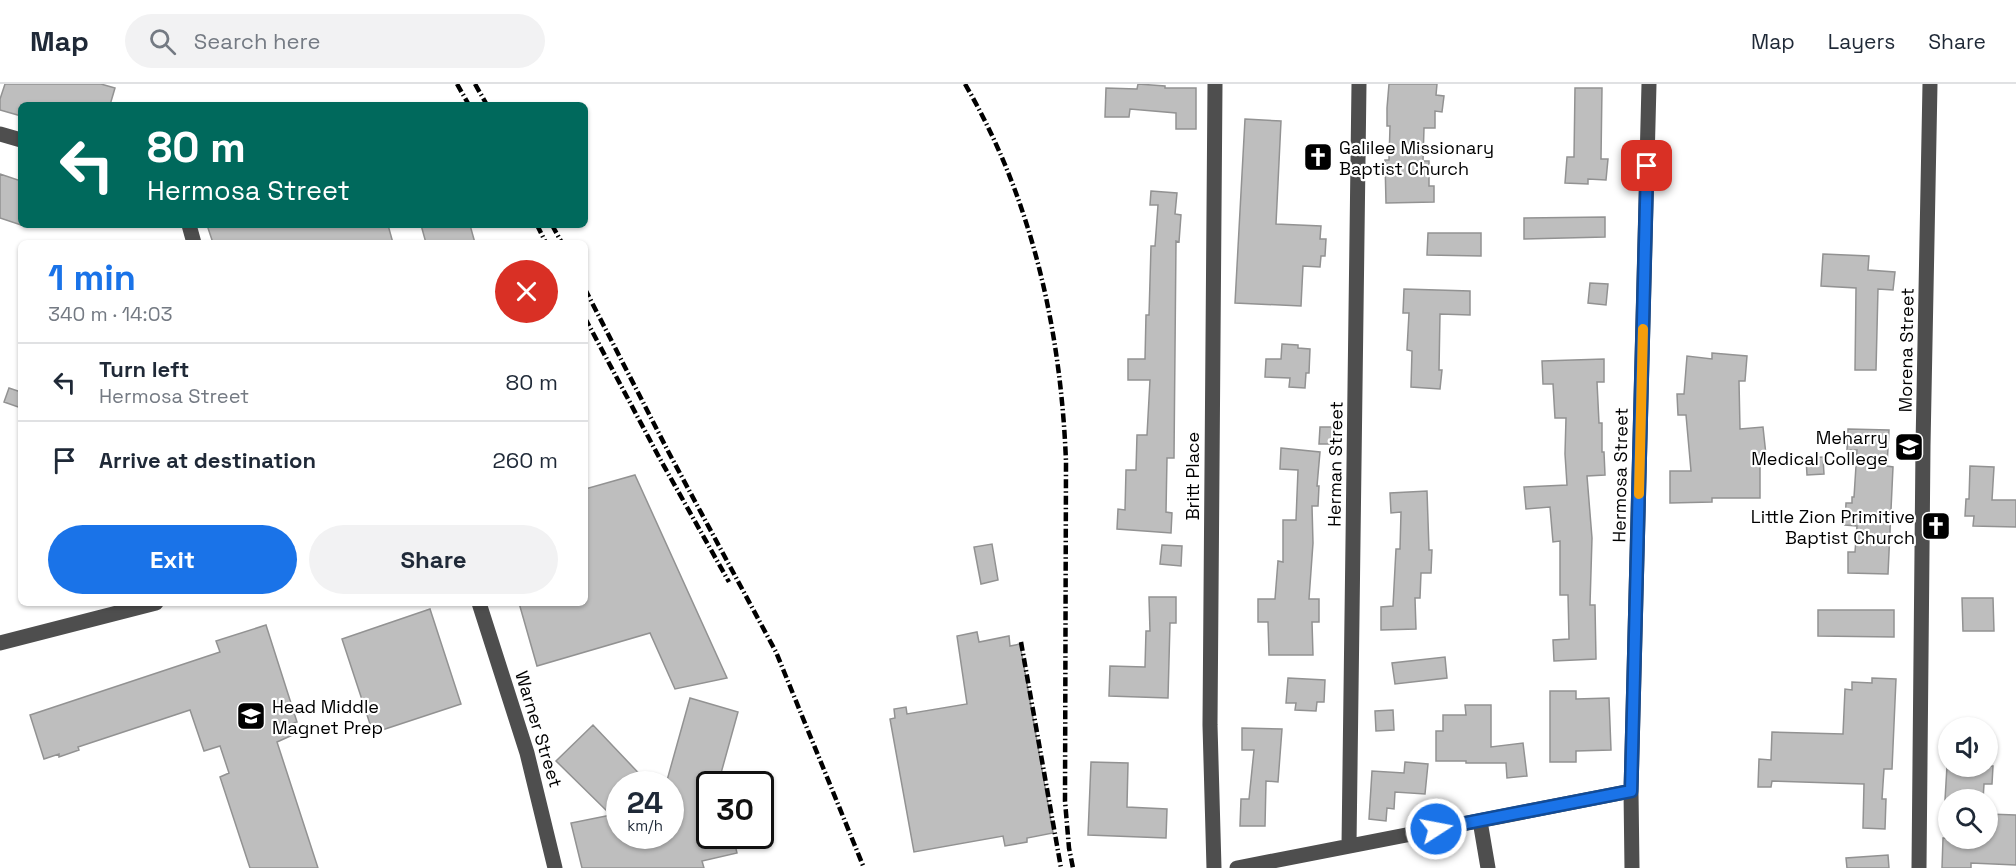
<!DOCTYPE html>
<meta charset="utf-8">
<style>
:root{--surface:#fff;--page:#f2f2f3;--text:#1f2937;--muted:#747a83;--line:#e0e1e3;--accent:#1a73e8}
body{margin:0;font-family:"Space Grotesk",sans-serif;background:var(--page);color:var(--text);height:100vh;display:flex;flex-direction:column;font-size:22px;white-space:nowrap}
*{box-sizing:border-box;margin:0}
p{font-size:20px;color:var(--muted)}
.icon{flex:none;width:33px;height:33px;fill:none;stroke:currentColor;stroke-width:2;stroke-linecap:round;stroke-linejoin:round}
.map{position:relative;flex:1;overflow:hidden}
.sheet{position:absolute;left:18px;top:156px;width:570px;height:366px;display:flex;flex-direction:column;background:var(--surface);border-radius:9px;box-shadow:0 2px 4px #0004}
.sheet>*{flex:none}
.banner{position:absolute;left:18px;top:18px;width:570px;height:126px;border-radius:9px;box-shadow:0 2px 4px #0004;background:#00695c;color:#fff;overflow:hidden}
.controls{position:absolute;left:1938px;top:633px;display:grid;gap:12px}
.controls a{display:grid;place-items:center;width:60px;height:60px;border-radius:50%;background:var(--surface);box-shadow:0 2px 4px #0004;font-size:30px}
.speed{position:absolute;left:606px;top:687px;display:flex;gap:12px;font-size:30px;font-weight:700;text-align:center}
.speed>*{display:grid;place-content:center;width:78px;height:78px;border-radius:50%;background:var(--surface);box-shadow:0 2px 4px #0004;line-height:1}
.speed small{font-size:15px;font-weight:400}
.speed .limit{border:3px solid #111;border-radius:9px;background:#fff;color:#111}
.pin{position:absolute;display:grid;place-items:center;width:51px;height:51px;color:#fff;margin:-26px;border-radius:12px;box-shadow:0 3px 9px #0006}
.me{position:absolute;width:66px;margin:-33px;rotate:79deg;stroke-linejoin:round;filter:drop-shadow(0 0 4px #0008)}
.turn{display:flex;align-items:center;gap:21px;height:126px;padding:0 30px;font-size:27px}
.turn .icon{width:78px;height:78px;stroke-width:2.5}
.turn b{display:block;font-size:42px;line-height:51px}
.round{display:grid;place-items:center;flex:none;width:63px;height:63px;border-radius:32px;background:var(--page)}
.overview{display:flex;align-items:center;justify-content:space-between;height:102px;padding:0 30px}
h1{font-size:36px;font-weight:800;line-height:45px;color:var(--accent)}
.cta{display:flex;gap:12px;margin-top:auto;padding:12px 30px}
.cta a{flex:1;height:69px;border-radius:36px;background:var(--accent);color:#fff;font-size:24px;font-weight:800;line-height:69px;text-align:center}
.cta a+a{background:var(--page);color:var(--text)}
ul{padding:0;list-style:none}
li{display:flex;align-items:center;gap:18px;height:78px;padding:0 30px;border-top:2px solid var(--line)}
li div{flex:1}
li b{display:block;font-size:22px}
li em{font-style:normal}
header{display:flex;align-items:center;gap:36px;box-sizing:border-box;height:84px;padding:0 30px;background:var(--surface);border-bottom:2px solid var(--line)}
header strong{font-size:28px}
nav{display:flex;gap:33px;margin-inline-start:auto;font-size:21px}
.search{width:420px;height:54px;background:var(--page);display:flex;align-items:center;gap:15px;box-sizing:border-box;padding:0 21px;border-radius:33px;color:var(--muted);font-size:22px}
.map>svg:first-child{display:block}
.building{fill:#bebebe;stroke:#929292;stroke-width:1.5}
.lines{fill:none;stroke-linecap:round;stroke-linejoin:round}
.minor{stroke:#4e4e4e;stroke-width:15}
.rail{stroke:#000;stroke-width:4.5;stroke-dasharray:9 3 1.5 3;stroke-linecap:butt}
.route-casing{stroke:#114b97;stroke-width:15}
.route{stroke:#1a73e8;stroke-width:10}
.slow{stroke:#f59e0b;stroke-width:10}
.labels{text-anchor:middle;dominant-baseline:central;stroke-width:4.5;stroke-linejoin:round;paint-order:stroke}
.poi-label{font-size:18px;fill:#000;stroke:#fff;text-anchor:start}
.street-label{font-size:18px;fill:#000;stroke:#fff}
</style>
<header>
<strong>Map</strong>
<div class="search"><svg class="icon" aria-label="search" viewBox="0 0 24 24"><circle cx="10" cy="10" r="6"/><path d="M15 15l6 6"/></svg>Search here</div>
<nav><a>Map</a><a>Layers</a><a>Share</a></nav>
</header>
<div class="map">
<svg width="2016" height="784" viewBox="0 0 2016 784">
<rect width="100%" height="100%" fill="#fff"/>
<path class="building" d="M 5,0 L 101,0 L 115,4 L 110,21 L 21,21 L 21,32 L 0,26 L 0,15 Z
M 1138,0 L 1165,2 L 1165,4 L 1196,4 L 1196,45 L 1176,45 L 1176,29 L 1130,25 L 1129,33 L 1105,33 L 1106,4 L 1137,5 Z
M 1389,0 L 1437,0 L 1436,11 L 1444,12 L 1442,28 L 1435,27 L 1435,44 L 1424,44 L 1423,77 L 1429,77 L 1429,102 L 1434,102 L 1434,118 L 1386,119 L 1385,76 L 1389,76 L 1390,42 L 1387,42 L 1387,24 Z
M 1575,4 L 1602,4 L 1601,75 L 1608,75 L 1606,96 L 1588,95 L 1588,100 L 1565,99 L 1567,73 L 1574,73 Z
M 1245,35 L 1281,37 L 1276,140 L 1321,142 L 1320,155 L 1326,155 L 1325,172 L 1321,172 L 1320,183 L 1303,182 L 1301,222 L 1235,219 Z
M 0,90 L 21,97 L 21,141 L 0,134 Z
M 1151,107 L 1177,109 L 1175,130 L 1181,131 L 1179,158 L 1176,157 L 1174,374 L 1167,374 L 1166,428 L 1172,429 L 1171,449 L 1117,445 L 1118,425 L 1125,426 L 1126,386 L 1136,386 L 1137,351 L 1147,351 L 1150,296 L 1128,296 L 1128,275 L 1145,275 L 1146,231 L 1149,231 L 1151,162 L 1155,162 L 1158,121 L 1150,121 Z
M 1605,133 L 1605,153 L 1524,155 L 1524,134 Z
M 207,141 L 388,141 L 393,159 L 213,159 Z
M 421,141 L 470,141 L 475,159 L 426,159 Z
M 1428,149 L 1481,149 L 1481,172 L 1427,171 Z
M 1823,170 L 1869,172 L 1868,186 L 1895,188 L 1893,206 L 1878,205 L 1876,286 L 1855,286 L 1856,204 L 1821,202 Z
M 1590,199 L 1608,200 L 1606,221 L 1588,219 Z
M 1404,205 L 1470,207 L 1470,231 L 1440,230 L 1439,286 L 1442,286 L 1440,305 L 1411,303 L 1412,267 L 1407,266 L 1409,229 L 1403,229 Z
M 1282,260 L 1298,261 L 1298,264 L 1310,265 L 1309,289 L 1306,289 L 1305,304 L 1289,303 L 1290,294 L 1265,293 L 1266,275 L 1281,275 Z
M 1712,269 L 1747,272 L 1745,297 L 1739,297 L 1740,345 L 1763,343 L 1766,371 L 1760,371 L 1760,414 L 1712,414 L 1712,418 L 1670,419 L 1670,387 L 1691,387 L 1686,331 L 1678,331 L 1677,310 L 1684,310 L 1687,272 L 1712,275 Z
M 1604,275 L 1604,298 L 1597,298 L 1599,339 L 1602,339 L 1602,368 L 1604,368 L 1605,391 L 1587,392 L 1592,454 L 1590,521 L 1595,521 L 1596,575 L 1554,577 L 1553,556 L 1569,555 L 1568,511 L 1560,511 L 1560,457 L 1553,458 L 1550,423 L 1526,425 L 1524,403 L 1567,401 L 1565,370 L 1566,334 L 1555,334 L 1553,300 L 1543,300 L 1542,277 Z
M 9,304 L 21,308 L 21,324 L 4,318 Z
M 1320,343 L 1337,343 L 1337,360 L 1319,360 Z
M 1848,345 L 1889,346 L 1887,382 L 1893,383 L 1888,490 L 1848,489 L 1848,468 L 1855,468 L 1857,442 L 1845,441 L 1846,419 L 1852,419 L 1852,413 L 1854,413 L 1857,366 L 1847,366 Z
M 1281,364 L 1320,368 L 1317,402 L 1319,402 L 1318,422 L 1312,422 L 1313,459 L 1309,515 L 1319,515 L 1319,538 L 1312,538 L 1313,571 L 1269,571 L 1268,538 L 1258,538 L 1258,515 L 1275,515 L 1278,477 L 1283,478 L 1283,436 L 1296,436 L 1298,386 L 1280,385 Z
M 1823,373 L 1824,390 L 1807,391 L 1806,374 Z
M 1970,382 L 1994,383 L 1992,416 L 2016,416 L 2016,443 L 1973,442 L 1974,432 L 1965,432 L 1966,415 L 1969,415 Z
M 635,391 L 727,594 L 675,605 L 650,549 L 537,582 L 519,519 L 585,519 L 585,405 Z
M 1427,407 L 1429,466 L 1432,466 L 1431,489 L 1421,489 L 1420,514 L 1415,514 L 1416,545 L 1381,546 L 1381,523 L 1393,522 L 1396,465 L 1400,465 L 1401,428 L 1391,429 L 1390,409 Z
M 992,460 L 998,496 L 981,500 L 974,463 Z
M 1162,461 L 1182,462 L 1181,482 L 1160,480 Z
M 1149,513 L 1176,513 L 1176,539 L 1170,539 L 1168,614 L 1109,612 L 1110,582 L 1145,583 L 1146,547 L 1150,547 Z
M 1962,514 L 1993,514 L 1994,547 L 1963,547 Z
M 430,525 L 461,620 L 373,649 L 342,555 Z
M 1818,526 L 1894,526 L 1894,553 L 1818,552 Z
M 266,541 L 297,638 L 293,639 L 297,649 L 277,658 L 318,784 L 250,784 L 220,693 L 229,689 L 220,662 L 204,667 L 190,626 L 78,663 L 79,666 L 59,673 L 59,670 L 44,675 L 30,631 L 220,568 L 216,557 Z
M 977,548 L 979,558 L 1009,552 L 1010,562 L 1020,560 L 1053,749 L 1027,754 L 1027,758 L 1005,762 L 1003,752 L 914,768 L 890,635 L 895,634 L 894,625 L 906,623 L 907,630 L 967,620 L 957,552 Z
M 1445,573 L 1447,594 L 1395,600 L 1392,579 Z
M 1288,594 L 1325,596 L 1324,618 L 1317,618 L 1316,627 L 1295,626 L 1296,619 L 1286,619 Z
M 1872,594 L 1896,595 L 1892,685 L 1884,685 L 1882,715 L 1886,715 L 1885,745 L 1863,744 L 1864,700 L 1772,697 L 1771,703 L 1758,703 L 1759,675 L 1771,676 L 1772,648 L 1843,650 L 1845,605 L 1852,606 L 1852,598 L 1872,599 Z
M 1550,607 L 1576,607 L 1576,615 L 1609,614 L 1611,666 L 1576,667 L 1576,678 L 1550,678 Z
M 690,614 L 738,628 L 718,700 L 710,700 L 710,752 L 733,752 L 737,769 L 702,777 L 704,784 L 582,784 L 571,739 L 611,731 L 556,677 L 593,641 L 649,700 L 620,700 L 620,752 L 670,752 L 670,700 L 666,700 Z
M 1465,621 L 1491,621 L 1491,663 L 1523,659 L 1527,692 L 1507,694 L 1506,679 L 1466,679 L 1466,677 L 1436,677 L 1436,647 L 1443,647 L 1443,631 L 1466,631 Z
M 1393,626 L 1394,646 L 1376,647 L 1375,627 Z
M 1242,644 L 1282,645 L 1278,698 L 1266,697 L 1265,742 L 1240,742 L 1241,715 L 1249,715 L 1254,666 L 1242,666 Z
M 1091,678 L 1128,679 L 1127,723 L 1167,725 L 1166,754 L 1088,751 Z
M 1405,678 L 1428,680 L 1425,710 L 1395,708 L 1394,725 L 1387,724 L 1386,737 L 1369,735 L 1372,687 L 1404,689 Z
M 1947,682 L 1993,682 L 1992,700 L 1984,700 L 1983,716 L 1945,716 Z
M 1988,730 L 2016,731 L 2016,781 L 1971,779 L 1971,784 L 1942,784 L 1943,754 L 1988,754 Z
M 1888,771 L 1889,784 L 1847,784 L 1846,774 Z"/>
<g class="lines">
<path class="minor" d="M 0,50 L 21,56
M 189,141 L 194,159
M 479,519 L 527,669 L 555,784
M 0,559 L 156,519
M 1480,737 L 1488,784
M 1349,761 L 1359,0
M 1214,784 L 1210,641 L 1215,0
M 1237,784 L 1631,707
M 1632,784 L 1631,707 L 1649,0
M 1919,784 L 1923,362 L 1930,0"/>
<path class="rail" d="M 457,0 L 469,21
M 475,0 L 487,21
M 965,0 C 1032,115 1061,246 1066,378 L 1065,717 L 1069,764 L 1073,784
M 537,141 L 546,159
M 552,141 L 562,159
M 585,205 L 669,369 L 776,568 L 864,784
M 585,234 L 660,375 L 729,498
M 1021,558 L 1061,784"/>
</g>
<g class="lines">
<g class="route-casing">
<path id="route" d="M 1436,745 L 1631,707 L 1647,82"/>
</g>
<use href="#route" class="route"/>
<path class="slow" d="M 1639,410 L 1643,245"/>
</g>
<defs>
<g id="church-square" transform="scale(1.5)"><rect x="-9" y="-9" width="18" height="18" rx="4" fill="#000" stroke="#fff"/><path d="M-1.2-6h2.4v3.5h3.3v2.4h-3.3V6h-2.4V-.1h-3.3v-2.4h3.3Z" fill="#fff"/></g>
<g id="university-square" transform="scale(1.5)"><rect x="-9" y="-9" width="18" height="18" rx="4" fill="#000" stroke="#fff"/><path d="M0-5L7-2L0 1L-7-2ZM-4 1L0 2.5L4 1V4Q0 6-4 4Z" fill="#fff"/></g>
<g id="school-square" transform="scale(1.5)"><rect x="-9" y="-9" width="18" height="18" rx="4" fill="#000" stroke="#fff"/><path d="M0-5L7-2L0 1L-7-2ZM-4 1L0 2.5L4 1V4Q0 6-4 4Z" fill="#fff"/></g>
</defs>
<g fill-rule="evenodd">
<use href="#church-square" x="1318" y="73"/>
<use href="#university-square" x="1909" y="363"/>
<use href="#church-square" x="1936" y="442"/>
<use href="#school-square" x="251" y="632"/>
</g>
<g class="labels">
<g class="poi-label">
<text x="1339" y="63">Galilee Missionary<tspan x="1339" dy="21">Baptist Church</tspan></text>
<text x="1888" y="353" text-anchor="end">Meharry<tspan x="1888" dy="21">Medical College</tspan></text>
<text x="1915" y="432" text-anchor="end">Little Zion Primitive<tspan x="1915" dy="21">Baptist Church</tspan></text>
<text x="272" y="622">Head Middle<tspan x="272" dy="21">Magnet Prep</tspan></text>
</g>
<g class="street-label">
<text transform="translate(1906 266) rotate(-89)">Morena Street</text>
<text transform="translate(1335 380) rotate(-89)">Herman Street</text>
<text transform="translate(1620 391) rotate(-89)">Hermosa Street</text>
<text transform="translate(1192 392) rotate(-90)">Britt Place</text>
<text transform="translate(539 645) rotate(73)">Warner Street</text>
</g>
</g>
</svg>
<div class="controls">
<a><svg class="icon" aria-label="sound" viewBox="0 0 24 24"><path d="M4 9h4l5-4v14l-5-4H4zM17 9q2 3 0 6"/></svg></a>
<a><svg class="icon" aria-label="search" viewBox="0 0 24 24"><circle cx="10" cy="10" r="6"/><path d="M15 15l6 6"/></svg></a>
</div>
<div class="speed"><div>24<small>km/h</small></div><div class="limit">30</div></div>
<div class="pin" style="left:1647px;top:82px;background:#d93025"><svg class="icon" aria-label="arrive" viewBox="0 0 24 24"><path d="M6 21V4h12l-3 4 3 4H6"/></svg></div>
<svg class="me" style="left:1436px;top:745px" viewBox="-20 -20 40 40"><circle r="17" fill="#1a73e8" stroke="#fff" stroke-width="3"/><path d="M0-11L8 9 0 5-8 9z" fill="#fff"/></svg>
<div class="banner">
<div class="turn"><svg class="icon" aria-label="left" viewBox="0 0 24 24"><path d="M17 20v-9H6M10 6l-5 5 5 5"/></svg><div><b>80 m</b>Hermosa Street</div></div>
</div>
<section class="sheet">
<div class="overview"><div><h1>1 min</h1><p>340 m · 14:03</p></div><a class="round" style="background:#d93025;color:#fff"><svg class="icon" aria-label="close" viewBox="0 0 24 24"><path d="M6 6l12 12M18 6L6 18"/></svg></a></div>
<ul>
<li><svg class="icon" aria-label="left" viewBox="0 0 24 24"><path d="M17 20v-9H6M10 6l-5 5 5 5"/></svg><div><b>Turn left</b><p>Hermosa Street</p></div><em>80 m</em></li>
<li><svg class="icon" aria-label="arrive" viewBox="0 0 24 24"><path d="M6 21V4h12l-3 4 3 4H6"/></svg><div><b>Arrive at destination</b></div><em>260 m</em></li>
</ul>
<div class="cta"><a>Exit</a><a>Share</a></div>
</section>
</div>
